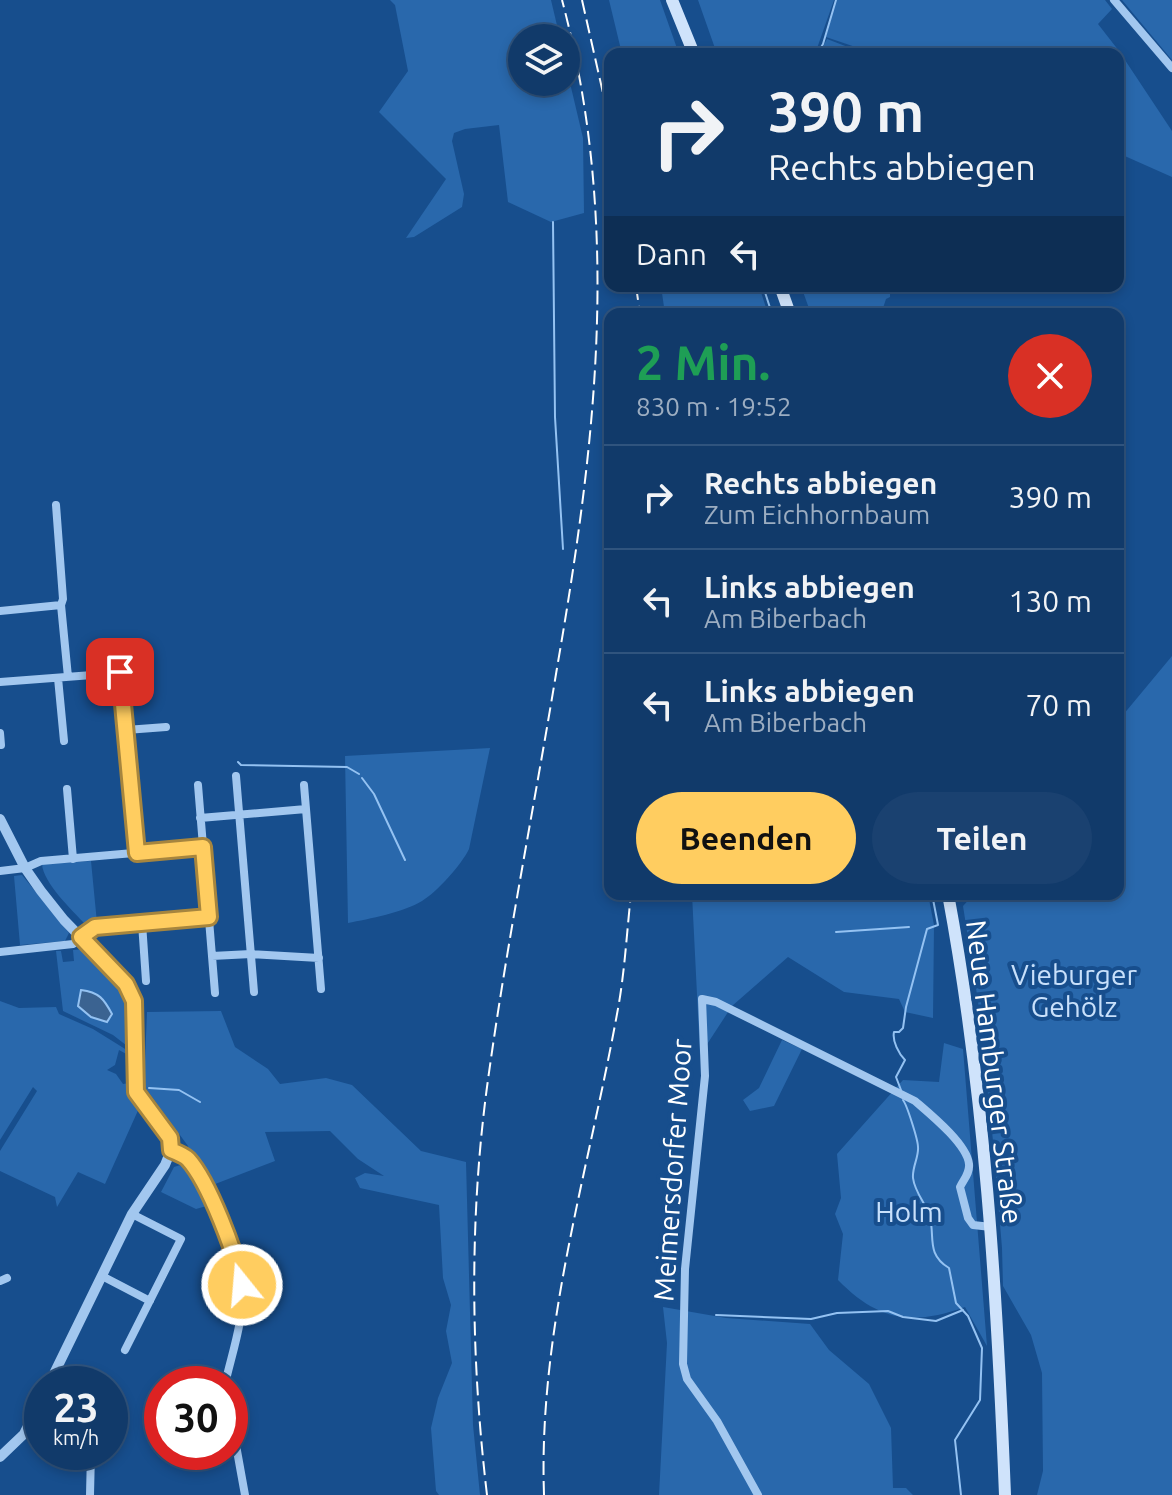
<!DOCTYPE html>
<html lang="de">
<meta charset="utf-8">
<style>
:root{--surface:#113a6a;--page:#1a4170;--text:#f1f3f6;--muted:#9cadc1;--line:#30547e;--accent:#ffcd60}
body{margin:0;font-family:Ubuntu,sans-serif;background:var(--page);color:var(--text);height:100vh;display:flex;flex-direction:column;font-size:30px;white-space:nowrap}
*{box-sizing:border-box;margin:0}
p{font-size:26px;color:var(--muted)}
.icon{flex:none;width:44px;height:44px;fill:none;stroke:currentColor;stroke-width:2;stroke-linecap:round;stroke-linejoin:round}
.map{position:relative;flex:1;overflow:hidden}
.panel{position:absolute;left:604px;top:308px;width:520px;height:592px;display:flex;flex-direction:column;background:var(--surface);border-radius:16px;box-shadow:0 4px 12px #0003,0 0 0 2px var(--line)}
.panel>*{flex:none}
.top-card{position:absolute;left:604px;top:48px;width:520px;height:244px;border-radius:16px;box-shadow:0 4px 12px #0003,0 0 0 2px var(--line);background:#113a6a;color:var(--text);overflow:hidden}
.tools{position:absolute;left:508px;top:24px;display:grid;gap:16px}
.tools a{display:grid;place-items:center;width:72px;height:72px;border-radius:50%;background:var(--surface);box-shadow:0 4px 12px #0003,0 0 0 2px var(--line);font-size:40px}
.speed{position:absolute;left:24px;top:1366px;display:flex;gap:16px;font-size:40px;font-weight:700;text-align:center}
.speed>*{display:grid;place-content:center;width:104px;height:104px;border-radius:50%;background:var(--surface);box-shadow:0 4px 12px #0003,0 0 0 2px var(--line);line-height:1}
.speed small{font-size:20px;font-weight:400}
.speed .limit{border:12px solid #d22;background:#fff;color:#111}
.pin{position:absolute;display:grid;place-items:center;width:68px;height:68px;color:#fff;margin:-34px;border-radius:16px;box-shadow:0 4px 12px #0006}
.me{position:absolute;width:88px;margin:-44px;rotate:343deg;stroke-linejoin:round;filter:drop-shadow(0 0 6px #0008)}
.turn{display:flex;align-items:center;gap:28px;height:168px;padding:0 32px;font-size:36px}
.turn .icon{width:104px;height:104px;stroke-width:2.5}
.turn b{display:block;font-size:56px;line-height:68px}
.then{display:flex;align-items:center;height:76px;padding:0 32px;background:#0003;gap:16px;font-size:30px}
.round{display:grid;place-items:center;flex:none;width:84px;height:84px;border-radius:42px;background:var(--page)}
.summary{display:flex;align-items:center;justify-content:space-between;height:136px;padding:0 32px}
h1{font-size:48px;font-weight:600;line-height:60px;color:#1e9e55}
.primary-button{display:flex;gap:16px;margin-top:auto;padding:16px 32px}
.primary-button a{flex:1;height:92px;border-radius:48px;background:var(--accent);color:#111;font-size:32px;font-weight:600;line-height:92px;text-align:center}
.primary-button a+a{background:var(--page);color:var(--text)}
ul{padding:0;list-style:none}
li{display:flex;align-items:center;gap:24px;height:104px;padding:0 32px;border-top:2px solid var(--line)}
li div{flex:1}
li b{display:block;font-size:30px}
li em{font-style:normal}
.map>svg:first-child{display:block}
.green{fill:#2968ac}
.water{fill:#3b6391;stroke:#94c2f2;stroke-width:2}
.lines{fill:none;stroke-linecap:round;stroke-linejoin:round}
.stream{stroke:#94c2f2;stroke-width:2}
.minor{stroke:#a2c7ef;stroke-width:8}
.tertiary{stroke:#a2c7ef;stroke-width:10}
.secondary{stroke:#cfe3fb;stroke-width:12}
.rail{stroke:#fff;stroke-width:2;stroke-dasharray:14 6;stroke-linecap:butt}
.route-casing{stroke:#a6853e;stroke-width:20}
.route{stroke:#ffcd60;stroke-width:14}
.labels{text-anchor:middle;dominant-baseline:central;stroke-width:8;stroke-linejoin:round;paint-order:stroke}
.park-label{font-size:28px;fill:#c8e0fb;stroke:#174e8d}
.street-label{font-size:28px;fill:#fff;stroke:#174e8d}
</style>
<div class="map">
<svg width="1172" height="1495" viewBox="0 0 1172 1495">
<rect width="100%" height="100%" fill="#174e8d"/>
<path class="green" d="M 390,0 L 551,0 L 560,38 L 522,38 L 522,82 L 566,82 L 566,66 L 583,138 L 584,213 L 551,222 L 508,202 L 499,125 L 465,129 L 454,133 L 452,141 L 464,194 L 462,207 L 414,237 L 406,238 L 446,179 L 379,112 L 408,71 L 395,5 Z
M 609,0 L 660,0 L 679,54 L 622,54 Z
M 698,0 L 834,0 L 815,54 L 717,54 Z
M 836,0 L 1105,0 L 1112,9 L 1098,24 L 1119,51 L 1172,131 L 1172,177 L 1118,153 L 1118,54 L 876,54 L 826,37 Z
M 1122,0 L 1172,0 L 1172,60 Z
M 827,39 L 866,54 L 819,54 Z
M 661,286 L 759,286 L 768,314 L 665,314 Z
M 801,286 L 890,286 L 890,297 L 886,299 L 881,314 L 811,314 Z
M 1172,656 L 1172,1495 L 1037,1495 L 1043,1471 L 1042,1373 L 1031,1335 L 1003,1286 L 1002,1248 L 993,1141 L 978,1001 L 963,906 L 974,894 L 1118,894 L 1118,721 Z
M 490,748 L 469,849 C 462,864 437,892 422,901 C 404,912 369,919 348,923 L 345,756 Z
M 91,861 L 97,923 L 86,925 C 73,911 43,883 42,864 Z
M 22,875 L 69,933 L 65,941 L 20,945 L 14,876 Z
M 692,894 L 928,894 L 934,925 L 933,1018 L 905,1012 L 899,999 L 844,992 L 788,957 L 732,1006 L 700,1055 Z
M 84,949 C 94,954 100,962 108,970 C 132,996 135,1014 131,1049 L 113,1035 L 63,1011 L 56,951 L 61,951 L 63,962 L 74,961 L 73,950 Z
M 0,1001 L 19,1008 L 56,1007 L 59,1014 L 93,1029 L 130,1052 L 130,1056 L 119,1050 L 115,1065 L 107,1070 L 116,1074 L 123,1084 L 130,1083 L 140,1106 L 105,1184 L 78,1172 L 57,1207 L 55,1197 L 0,1171 L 0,1151 L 37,1091 L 33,1087 L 0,1140 Z
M 221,1011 L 235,1047 L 268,1069 L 280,1084 L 326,1078 L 352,1085 L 421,1151 L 466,1162 L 473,1425 L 480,1495 L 439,1495 L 436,1491 L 431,1428 L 438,1398 L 452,1363 L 446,1331 L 451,1305 L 443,1278 L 439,1205 L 360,1188 L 355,1178 L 365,1173 L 384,1176 L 358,1159 L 330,1131 L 265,1132 L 275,1161 L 210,1186 L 192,1160 L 188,1146 L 144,1086 L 147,1012 Z
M 782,1040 L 802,1049 L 774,1106 L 750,1111 L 743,1100 L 759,1088 Z
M 944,1043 L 963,1049 L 987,1346 L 965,1307 C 912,1326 878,1321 838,1280 L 843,1234 L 835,1214 L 841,1198 L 837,1154 L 903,1080 L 939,1082 Z
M 187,1163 L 210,1205 L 196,1209 L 161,1192 L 174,1167 Z
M 663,1307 L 726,1318 L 810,1324 L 829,1350 L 869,1384 L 891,1428 L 893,1488 L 906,1488 L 913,1495 L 659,1495 L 667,1343 Z"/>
<path class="water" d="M 81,990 C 99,992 104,999 112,1014 L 107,1022 L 91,1017 L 78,1006 Z"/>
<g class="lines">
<path class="stream" d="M 817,54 L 823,44 L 836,0
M 553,222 L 555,417 L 563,549
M 763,286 L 772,314
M 238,762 L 241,765 L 347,767 L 359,774
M 362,778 L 374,794 L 405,860
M 836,932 L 909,927
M 149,1088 L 179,1090 L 200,1102
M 901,1090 L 896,1077 L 905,1060 C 899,1054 892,1041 894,1032 L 899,1032 L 903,1028 L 906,1007 L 927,929 L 938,925 L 932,894
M 903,1100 C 907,1105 918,1140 918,1147 C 919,1157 912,1167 913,1178 C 915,1194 928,1206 930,1218 C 935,1237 926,1254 949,1268 L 956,1303 L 968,1316 L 982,1348 L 980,1400 L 955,1440 L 961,1495
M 716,1315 L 811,1319 L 837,1313 L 888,1311 L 903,1317 L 936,1321 L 963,1310"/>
<path class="minor" d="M 1114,0 L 1172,68
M 56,505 L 63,599 L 61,605 L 68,677
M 0,611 L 61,605
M 120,672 L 137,853
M 58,678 L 64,741
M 0,682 L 145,671
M 126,730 L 166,727
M 0,733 L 1,745
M 236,776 L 254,992
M 198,785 L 215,993
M 304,785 L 321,989
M 67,789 L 73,859
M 200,818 L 306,809
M 0,871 L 25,868 L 41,861 L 203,847
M 142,923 L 146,981
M 0,952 L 73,944 L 95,927 L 209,917
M 212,956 L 251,954 L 319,958
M 171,1150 C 176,1152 184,1155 188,1159 C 205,1177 241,1261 242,1285 C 245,1317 232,1353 225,1384
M 102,1276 L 150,1301
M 0,1281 L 7,1278
M 125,1350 L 181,1239 L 132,1214
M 230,1412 L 245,1495
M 90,1495 L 91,1452
M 758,1495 L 717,1421 L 687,1379 L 683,1364 L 685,1269 L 705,1076 L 702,999 L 716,1002 L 915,1101 C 930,1114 967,1144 969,1164 C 970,1173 964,1179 960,1187 L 968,1218 L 973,1225 L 991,1227"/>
<path class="tertiary" d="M 0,819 L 25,868 L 41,891 L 64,920 L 126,984 L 136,1012 L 136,1092 L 170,1138 L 171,1150 L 165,1165 L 132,1214 L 49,1384
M 0,1457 L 24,1434 L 42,1398"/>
<path class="secondary" d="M 672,0 L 694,54
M 780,286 L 790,314
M 948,894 C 985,1092 997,1294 1005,1495"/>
<path class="rail" d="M 582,0 L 610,124
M 636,286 L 640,314
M 487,1495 C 471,1360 469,1222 487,1087 C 506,947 534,808 557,668 C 596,442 622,225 562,0
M 544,1495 C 538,1327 590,1167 619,1003 C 625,967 627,930 631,894"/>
</g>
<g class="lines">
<g class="route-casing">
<path id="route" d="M 120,672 L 137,853 L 203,847 L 209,917 L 95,927 L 81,937 L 126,984 L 134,1001 L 136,1092 L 170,1138 L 171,1150 C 176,1152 184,1155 188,1159 C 209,1182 236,1254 242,1285"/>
</g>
<use href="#route" class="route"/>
</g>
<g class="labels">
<g class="park-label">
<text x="1074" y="974">Vieburger<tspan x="1074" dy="32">Gehölz</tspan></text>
<text x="909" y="1211">Holm</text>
</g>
<g class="street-label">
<text transform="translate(995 1072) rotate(83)">Neue Hamburger Straße</text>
<text transform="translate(672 1170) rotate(-86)">Meimersdorfer Moor</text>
</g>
</g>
</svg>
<div class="tools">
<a><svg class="icon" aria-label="layers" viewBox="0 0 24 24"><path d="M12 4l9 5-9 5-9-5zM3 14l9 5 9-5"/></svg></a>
</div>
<div class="speed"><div>23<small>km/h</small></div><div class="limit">30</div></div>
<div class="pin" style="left:120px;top:672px;background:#d93025"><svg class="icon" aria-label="arrive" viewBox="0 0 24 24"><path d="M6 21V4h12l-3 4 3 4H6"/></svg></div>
<svg class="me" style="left:242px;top:1285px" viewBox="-20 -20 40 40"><circle r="17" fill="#ffcd60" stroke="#fff" stroke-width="3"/><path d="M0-11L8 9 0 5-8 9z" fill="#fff"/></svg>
<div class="top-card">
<div class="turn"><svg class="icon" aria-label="right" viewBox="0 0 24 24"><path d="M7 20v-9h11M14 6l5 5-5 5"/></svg><div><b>390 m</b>Rechts abbiegen</div></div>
<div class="then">Dann<svg class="icon" aria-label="left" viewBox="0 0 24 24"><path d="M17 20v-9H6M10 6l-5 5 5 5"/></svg></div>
</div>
<section class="panel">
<div class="summary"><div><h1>2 Min.</h1><p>830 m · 19:52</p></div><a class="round" style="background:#d93025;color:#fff"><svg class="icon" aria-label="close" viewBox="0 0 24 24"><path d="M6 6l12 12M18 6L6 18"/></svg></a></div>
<ul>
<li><svg class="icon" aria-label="right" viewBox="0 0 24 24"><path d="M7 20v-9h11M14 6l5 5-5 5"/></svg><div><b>Rechts abbiegen</b><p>Zum Eichhornbaum</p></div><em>390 m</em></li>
<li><svg class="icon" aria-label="left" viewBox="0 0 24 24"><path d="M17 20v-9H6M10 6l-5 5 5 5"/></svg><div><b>Links abbiegen</b><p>Am Biberbach</p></div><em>130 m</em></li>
<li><svg class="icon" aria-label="left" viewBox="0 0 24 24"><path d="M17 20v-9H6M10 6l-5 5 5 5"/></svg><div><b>Links abbiegen</b><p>Am Biberbach</p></div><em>70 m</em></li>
</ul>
<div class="primary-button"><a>Beenden</a><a>Teilen</a></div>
</section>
</div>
